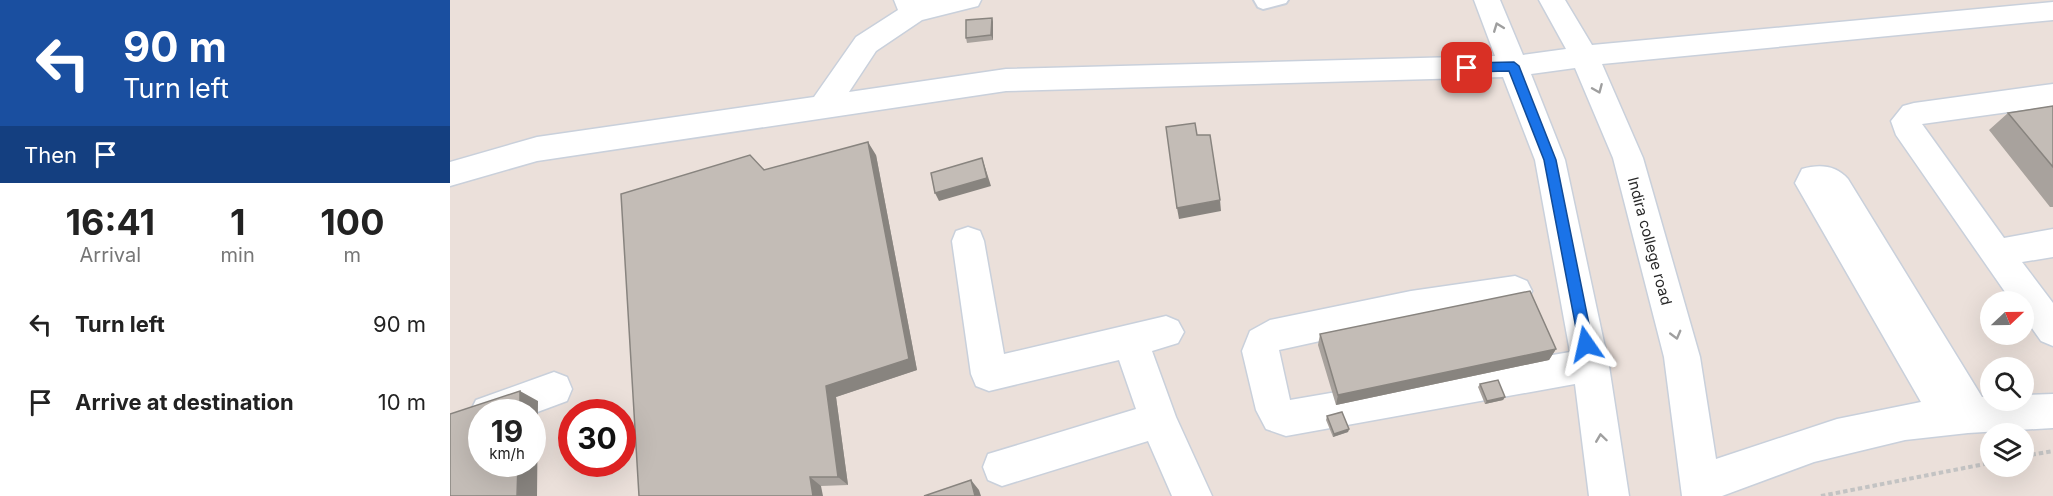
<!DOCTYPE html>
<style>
:root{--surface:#fff;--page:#f2f2f2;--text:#222;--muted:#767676}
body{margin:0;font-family:Inter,sans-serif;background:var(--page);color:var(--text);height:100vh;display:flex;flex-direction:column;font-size:22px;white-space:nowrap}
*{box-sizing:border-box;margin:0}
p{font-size:20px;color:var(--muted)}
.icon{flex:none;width:33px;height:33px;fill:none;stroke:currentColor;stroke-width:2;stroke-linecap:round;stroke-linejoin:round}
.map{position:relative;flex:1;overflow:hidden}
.details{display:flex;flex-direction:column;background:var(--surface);width:450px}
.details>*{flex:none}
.top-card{background:#1a4fa0;color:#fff;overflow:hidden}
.needle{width:39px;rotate:68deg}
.controls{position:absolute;left:1530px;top:291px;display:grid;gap:12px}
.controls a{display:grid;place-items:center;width:54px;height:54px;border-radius:50%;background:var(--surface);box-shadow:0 6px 24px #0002;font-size:30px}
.speed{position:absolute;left:18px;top:399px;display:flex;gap:12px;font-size:30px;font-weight:700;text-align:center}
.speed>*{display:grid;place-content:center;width:78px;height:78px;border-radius:50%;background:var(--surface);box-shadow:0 6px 24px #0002;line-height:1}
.speed small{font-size:15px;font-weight:400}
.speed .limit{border:9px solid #d22;background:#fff;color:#111}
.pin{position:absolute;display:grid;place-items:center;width:51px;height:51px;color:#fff;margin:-26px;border-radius:12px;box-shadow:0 3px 9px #0006}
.me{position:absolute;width:66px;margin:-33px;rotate:349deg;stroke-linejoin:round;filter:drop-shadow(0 0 4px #0008)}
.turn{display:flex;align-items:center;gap:21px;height:126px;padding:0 24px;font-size:27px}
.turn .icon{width:78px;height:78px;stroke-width:2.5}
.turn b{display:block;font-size:42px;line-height:51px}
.then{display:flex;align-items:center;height:57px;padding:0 24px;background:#0003;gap:12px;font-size:22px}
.eta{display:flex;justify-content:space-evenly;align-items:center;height:102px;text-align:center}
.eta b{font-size:36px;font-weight:700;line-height:42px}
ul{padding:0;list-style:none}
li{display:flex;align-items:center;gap:18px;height:78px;padding:0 24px}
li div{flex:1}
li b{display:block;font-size:22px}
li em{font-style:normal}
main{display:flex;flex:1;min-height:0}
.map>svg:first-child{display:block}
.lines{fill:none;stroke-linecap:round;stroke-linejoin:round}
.lane-casing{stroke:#c9d0db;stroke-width:4}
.street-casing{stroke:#c9d0db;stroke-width:3}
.path{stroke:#c3c3c3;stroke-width:4;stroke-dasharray:4.5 3;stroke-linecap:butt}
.lane{fill:#fff;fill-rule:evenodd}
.street{fill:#fff;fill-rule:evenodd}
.wall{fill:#a8a29d}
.shaded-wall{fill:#88847f}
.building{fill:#c3bcb6;stroke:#88847f;stroke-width:1.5}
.oneway{stroke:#9f9f9f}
.route{fill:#1a73e8;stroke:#114b97;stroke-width:1.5}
.labels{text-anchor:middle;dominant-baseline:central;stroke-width:6;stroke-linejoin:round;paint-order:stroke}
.street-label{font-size:15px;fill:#292929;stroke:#fff}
</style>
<main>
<section class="details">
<div class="top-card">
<div class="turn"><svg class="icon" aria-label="left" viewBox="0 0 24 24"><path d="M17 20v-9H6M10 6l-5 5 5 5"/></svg><div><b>90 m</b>Turn left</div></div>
<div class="then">Then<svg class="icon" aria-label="arrive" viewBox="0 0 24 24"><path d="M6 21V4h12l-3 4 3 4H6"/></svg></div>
</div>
<div class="eta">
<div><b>16:41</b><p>Arrival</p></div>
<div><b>1</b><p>min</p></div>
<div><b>100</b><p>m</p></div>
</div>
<ul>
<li><svg class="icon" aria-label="left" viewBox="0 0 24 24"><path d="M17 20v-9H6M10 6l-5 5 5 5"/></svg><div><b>Turn left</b></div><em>90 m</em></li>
<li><svg class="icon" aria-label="arrive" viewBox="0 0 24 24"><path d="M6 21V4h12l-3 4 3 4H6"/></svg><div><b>Arrive at destination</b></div><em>10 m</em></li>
</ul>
</section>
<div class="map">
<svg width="1603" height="496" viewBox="0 0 1603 496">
<rect width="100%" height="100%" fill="#ebe0da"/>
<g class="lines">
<g class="lane-casing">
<path id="lane" d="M 804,0 L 838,0 L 836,3 L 813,9 L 808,7 Z"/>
</g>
<g class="street-casing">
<path id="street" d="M 444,0 L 531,0 L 528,6 L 472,20 L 426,51 L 399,92 L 556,69 L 1045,56 L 1024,0 L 1050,0 L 1073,55 L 1116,49 L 1089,0 L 1115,0 L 1142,45 L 1603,2 L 1603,20 L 1152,64 L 1193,158 L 1250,357 L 1266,459 L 1387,419 L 1471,402 L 1345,183 L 1352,169 C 1369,164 1386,165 1398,179 L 1532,397 L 1540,396 L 1540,400 L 1574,400 L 1574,395 L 1603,394 L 1603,428 L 1518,433 L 1455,440 L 1364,462 L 1272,496 L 1232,496 L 1214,357 L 1163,158 L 1125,68 L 1081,74 L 1115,160 L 1159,366 L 1179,496 L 1139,496 L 1125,384 L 836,436 L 816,429 L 806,410 L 792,351 L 800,331 L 820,320 L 961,291 L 1065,276 L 1077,281 L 1082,291 L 1077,301 L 1065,306 L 961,321 L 829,350 L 840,400 L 1120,352 L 1085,160 L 1053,77 L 556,91 L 87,161 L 0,186 L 0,162 L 87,137 L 364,97 L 406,37 L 448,10 Z
M 1603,84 L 1603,106 L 1472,124 L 1554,238 L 1603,229 L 1603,257 L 1572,262 L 1603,303 L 1603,346 L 1591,341 L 1574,317 L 1574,302 L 1562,302 L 1446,135 L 1441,121 L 1453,106 L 1464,103 Z
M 518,227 L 530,231 L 534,241 L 554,354 L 716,316 L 728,321 L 734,332 L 728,343 L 702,351 L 726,417 L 762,496 L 722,496 L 698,441 L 552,486 L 538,480 L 533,467 L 538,454 L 686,409 L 669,360 L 539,391 L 526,386 L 521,374 L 502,241 L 506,231 Z
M 104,372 L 117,377 L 122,389 L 117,401 L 82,414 L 32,412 L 32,427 L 26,424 L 20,412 L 26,400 Z"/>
</g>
<path class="path" d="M 1574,456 L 1603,451
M 1371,496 L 1540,463"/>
<use href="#lane" class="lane"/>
<use href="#street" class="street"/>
</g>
<path class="wall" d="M 542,18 L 543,22 L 543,40 L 517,43 L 516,38 Z
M 1603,106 L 1603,207 L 1600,207 L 1539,130 L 1558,113 Z
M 426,155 L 467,370 L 386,397 L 398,485 L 371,486 L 189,496 L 314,170 Z
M 870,334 L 1106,349 L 1099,360 L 886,405 L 868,345 Z
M 1030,384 L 1055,397 L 1053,400 L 1035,404 L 1028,387 Z
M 877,416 L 899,429 L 898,432 L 883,437 L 876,420 Z"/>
<path class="shaded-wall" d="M 542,18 L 543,22 L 543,40 L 541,35 Z
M 418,142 L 426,155 L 467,370 L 386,397 L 398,485 L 388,477 L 376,386 Z
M 532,158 L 535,167 L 541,186 L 489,201 L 485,193 Z
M 770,200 L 771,211 L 729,219 L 727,208 Z
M 1106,349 L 1099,360 L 886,405 L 888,395 Z
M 70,391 L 88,401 L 87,496 L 67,496 L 68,464 L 82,464 L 82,412 L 70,412 Z
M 1055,397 L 1053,400 L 1035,404 L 1037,401 Z
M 899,429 L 898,432 L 883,437 L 884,434 Z
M 360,477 L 371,486 L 373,496 L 363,496 Z
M 521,480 L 529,490 L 531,496 L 525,496 Z"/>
<path class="building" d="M 542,18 L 541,35 L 516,38 L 516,20 Z
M 1603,106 L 1603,167 L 1558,113 Z
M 745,123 L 747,135 L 760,135 L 770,200 L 727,208 L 716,127 Z
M 418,142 L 459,359 L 376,386 L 388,477 L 360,477 L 363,496 L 189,496 L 171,194 L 300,155 L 314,170 Z
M 532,158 L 537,178 L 485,193 L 481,173 Z
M 1080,291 L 1106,349 L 888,395 L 870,334 Z
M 1048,380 L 1055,397 L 1037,401 L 1030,384 Z
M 70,391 L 70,412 L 32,412 L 32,464 L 68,464 L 67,496 L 0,496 L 0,414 Z
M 892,412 L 899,429 L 884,434 L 877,416 Z
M 521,480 L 525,496 L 474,496 Z"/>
<defs><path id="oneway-chevron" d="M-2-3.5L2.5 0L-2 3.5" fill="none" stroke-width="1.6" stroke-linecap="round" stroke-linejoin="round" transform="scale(1.5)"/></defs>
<g class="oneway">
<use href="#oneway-chevron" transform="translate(1048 27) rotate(-111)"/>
<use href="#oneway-chevron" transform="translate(1148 89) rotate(67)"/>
<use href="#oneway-chevron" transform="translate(1226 335) rotate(75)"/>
<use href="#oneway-chevron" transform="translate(1151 438) rotate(-98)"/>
</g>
<path class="route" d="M 1064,62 L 1069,66 L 1106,160 L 1143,344 L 1141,348 L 1136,350 L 1131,348 L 1129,344 L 1094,160 L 1059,71 L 1017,72 L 1012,68 L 1017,63 Z"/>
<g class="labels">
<g class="street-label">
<text transform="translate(1200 241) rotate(75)">Indira college road</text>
</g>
</g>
</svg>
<div class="controls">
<a><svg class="needle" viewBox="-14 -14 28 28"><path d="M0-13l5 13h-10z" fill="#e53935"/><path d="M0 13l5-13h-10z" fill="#767676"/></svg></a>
<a><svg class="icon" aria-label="search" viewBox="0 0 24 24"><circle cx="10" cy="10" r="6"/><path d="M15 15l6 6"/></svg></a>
<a><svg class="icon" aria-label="layers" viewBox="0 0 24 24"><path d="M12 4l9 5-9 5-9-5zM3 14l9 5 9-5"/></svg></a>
</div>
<div class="speed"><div>19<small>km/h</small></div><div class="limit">30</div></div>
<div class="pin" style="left:1017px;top:68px;background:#d93025"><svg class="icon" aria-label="arrive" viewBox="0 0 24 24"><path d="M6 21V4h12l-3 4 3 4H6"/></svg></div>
<svg class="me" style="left:1136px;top:344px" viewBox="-20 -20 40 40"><path d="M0-17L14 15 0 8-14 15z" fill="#1a73e8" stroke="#fff" stroke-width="4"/></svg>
</div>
</main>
